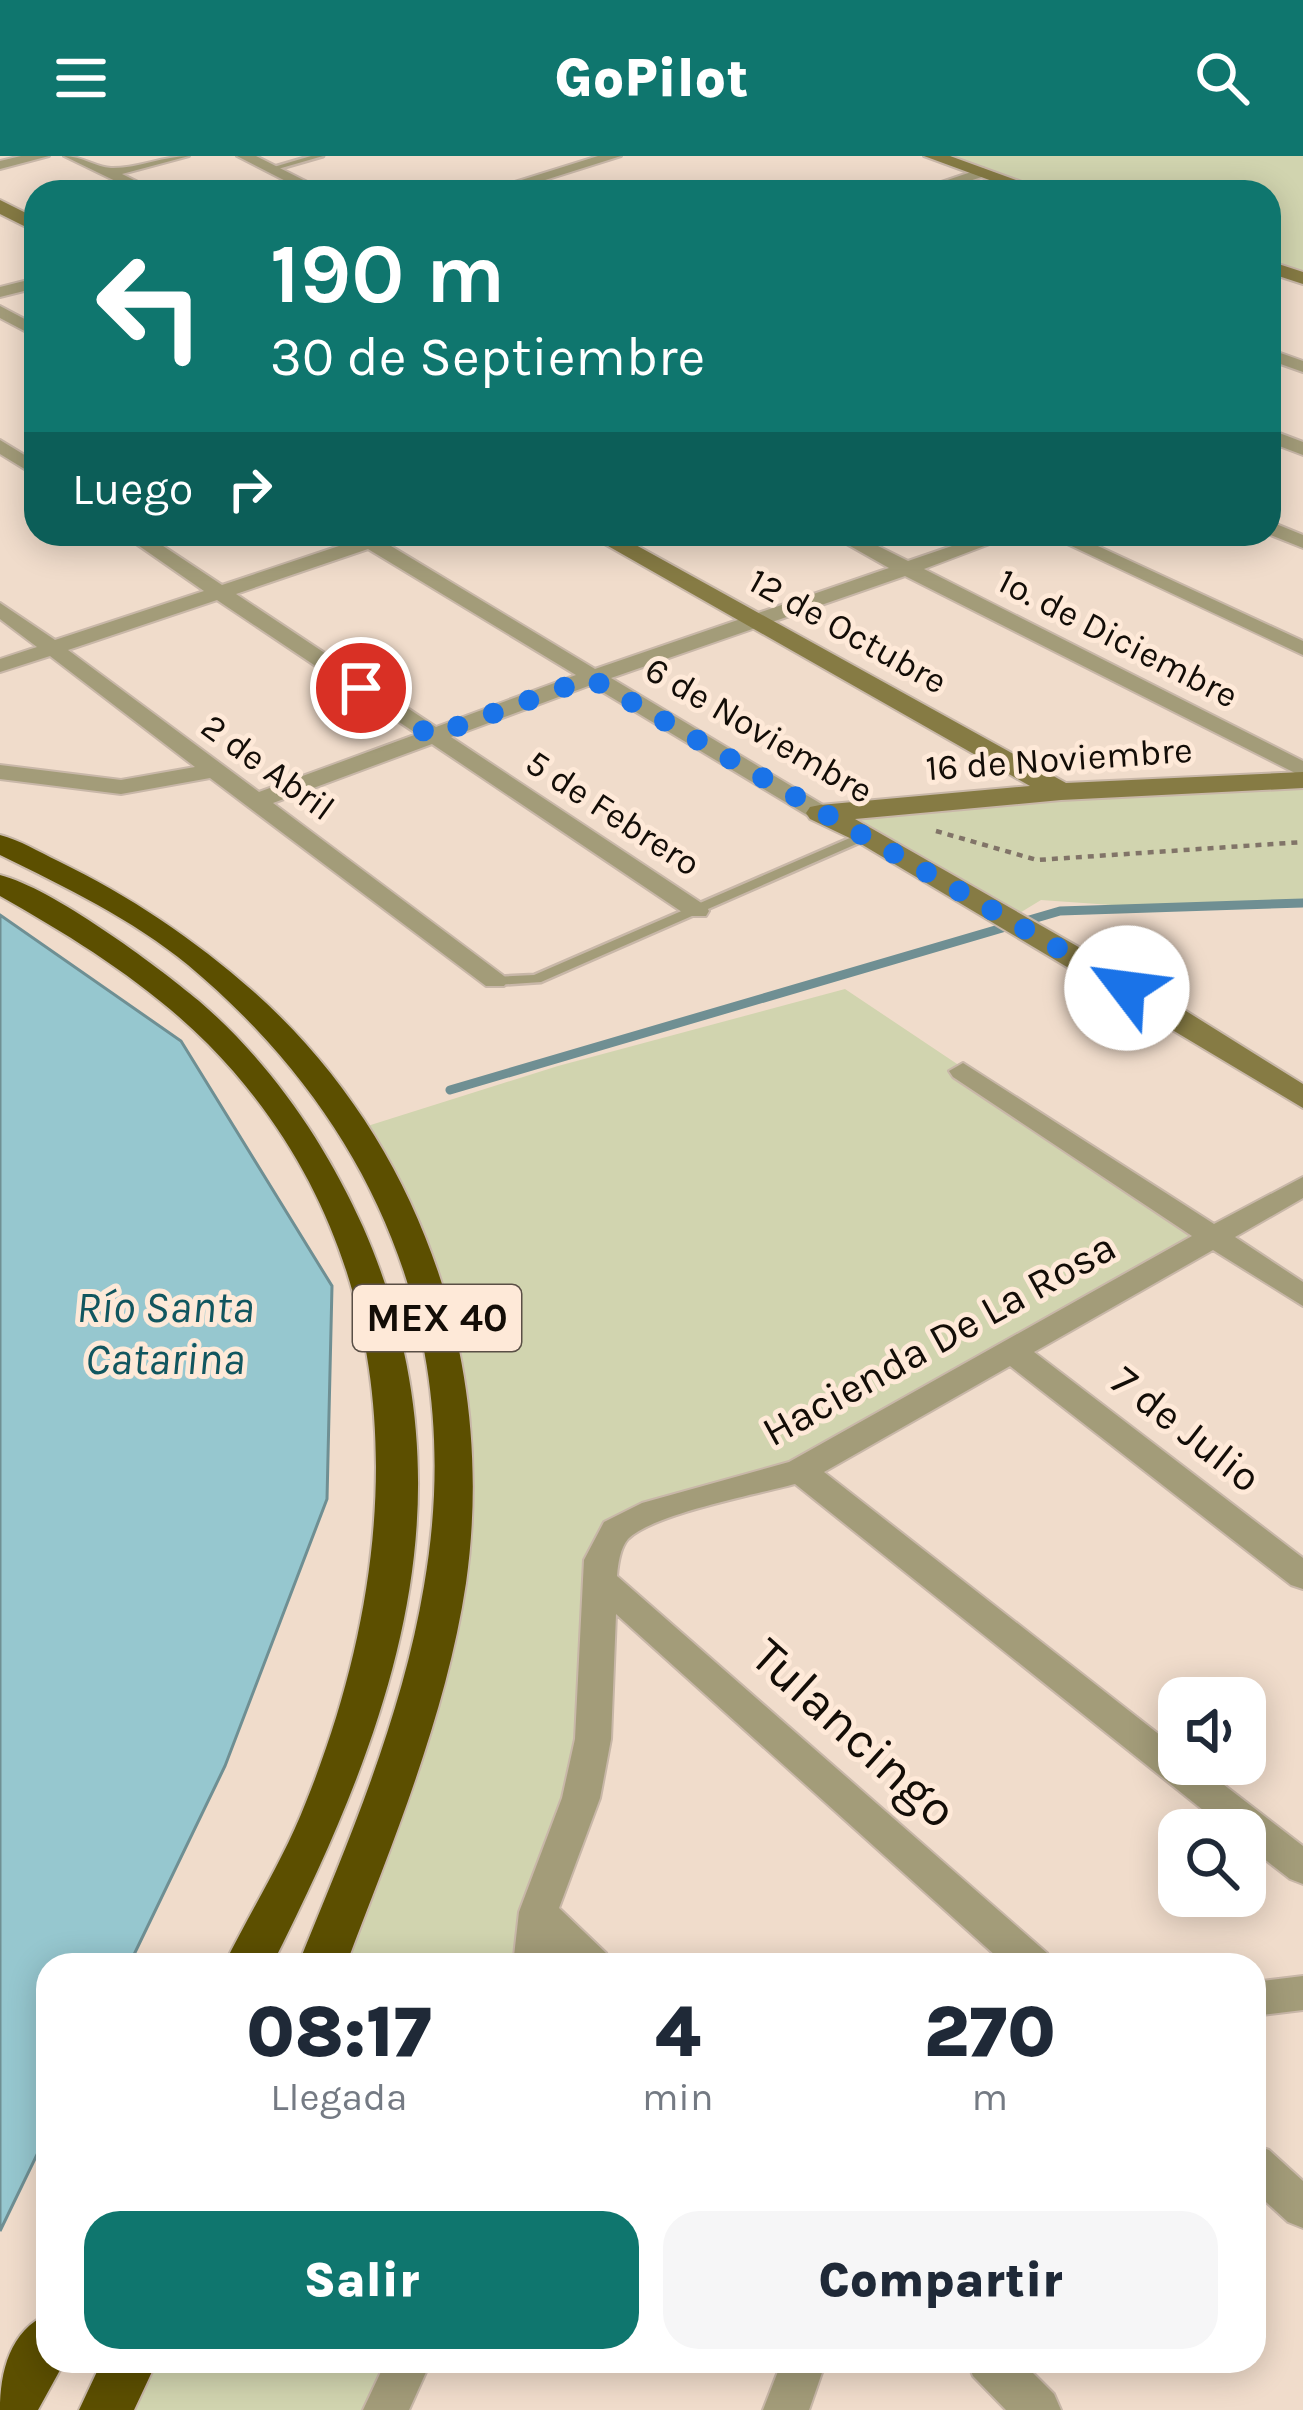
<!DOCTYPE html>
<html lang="es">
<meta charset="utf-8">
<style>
:root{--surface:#fff;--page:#f6f6f7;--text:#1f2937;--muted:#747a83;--accent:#0f766e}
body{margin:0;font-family:Karla,sans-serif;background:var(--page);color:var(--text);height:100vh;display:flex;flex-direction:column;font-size:45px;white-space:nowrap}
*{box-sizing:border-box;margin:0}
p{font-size:39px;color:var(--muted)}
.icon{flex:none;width:66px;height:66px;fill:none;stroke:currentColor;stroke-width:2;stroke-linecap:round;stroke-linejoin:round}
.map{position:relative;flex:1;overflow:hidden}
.details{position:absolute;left:36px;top:1797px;width:1230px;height:420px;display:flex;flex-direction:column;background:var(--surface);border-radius:36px;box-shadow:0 6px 30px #0003}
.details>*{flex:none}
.hud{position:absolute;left:24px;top:24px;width:1257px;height:366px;border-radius:36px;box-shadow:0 6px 30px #0003;background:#0f766e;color:#fff;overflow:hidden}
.controls{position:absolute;left:1158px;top:1521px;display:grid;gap:24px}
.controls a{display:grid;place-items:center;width:108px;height:108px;border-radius:24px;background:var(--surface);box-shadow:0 6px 30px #0003;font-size:60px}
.pin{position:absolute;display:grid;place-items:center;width:102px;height:102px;color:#fff;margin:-51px;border:6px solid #fff;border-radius:50%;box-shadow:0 3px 12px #0007}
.me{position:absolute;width:132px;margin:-66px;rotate:300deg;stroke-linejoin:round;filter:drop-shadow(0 0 9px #0008)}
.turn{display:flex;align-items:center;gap:42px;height:252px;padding:0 48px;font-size:54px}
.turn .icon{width:156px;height:156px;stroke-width:2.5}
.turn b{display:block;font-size:84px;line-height:102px}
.then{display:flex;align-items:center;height:114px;padding:0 48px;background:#0003;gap:24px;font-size:45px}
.eta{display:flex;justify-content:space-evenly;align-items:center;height:204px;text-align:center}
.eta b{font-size:72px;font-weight:800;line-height:84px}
.primary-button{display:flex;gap:24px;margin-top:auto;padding:24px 48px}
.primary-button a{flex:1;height:138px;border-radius:36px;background:var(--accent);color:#fff;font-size:48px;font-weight:800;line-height:138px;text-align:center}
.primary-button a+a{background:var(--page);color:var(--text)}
header{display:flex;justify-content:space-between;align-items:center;height:156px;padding:0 48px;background:var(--accent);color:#fff;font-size:54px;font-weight:800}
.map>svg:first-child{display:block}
.green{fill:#d1d4af}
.water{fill:#96c7cf;stroke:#6f8f93;stroke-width:3}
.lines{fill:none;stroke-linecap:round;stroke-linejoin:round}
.stream{stroke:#6f8f93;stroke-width:9}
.lane-casing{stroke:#c8b7a8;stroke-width:5}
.street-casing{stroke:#c8b7a8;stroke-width:4}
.secondary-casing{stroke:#c8b7a8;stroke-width:4}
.highway-casing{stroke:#c8b7a8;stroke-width:4}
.path{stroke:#817468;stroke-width:4.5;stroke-dasharray:6 6;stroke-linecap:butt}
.lane{fill:#a39c79;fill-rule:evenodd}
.street{fill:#a39c79;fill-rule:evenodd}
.secondary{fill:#867b44;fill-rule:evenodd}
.highway{fill:#5c4f00;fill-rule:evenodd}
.route{stroke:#1a73e8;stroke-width:21;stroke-dasharray:0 37.8}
.labels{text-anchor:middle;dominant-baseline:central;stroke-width:10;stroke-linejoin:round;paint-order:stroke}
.far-street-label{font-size:36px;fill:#130d07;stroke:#fee9d8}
.shield{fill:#fee9d8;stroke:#5a4f46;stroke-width:3}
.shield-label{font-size:39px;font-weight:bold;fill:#130d07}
.street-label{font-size:42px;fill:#130d07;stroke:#fee9d8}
.water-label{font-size:45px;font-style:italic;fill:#11565f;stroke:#fee9d8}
.near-street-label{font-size:51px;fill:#130d07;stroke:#fee9d8}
</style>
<header><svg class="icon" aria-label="menu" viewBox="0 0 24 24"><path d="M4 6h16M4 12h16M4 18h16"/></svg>GoPilot<svg class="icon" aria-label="search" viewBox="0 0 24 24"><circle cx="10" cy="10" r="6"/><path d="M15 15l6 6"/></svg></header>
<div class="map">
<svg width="1303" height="2254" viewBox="0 0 1303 2254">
<rect width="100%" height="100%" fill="#f0dccb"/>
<path class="green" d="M 946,0 L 1303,0 L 1303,120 L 1269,108 L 1269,36 L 1053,36 Z
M 1303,624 L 1303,746 L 1182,754 L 1041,744 L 1008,764 L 820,657 Z
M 845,833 L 1213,1079 L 800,1315 L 654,1355 L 607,1385 L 593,1583 L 533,1809 L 309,1809 L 400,1608 L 452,1320 L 410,1075 L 358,973 L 558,910 Z
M 131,2205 L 402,2205 L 379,2254 L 108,2254 Z"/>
<path class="water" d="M 0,759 L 181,885 L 332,1130 L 327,1343 L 225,1610 L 129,1809 L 48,1809 L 48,1976 L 0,2075 Z"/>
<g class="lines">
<path class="stream" d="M 450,934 L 1060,755 L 1303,747"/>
<g class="lane-casing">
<path id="lane" d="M 311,0 L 323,0 L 271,15 L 267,13 Z
M 866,675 L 872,679 L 870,682 L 541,826 L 495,829 L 489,825 L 495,821 L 534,819 Z"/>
</g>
<g class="street-casing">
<path id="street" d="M 21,0 L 49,0 L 0,13 L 0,5 Z
M 64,0 C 82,0 95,11 111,12 C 136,13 163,0 189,0 L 122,18 L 158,36 L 138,36 Z
M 237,0 L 256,0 L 327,36 L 307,36 Z
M 598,0 L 621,0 L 507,36 L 483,36 Z
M 983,12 L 988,19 L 935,36 L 912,36 Z
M 36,122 L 36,132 L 0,141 L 0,131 Z
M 0,150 L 36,169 L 36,181 L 0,162 Z
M 1269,193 L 1303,205 L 1303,216 L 1269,204 Z
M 1269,273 L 1303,286 L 1303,299 L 1269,286 Z
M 0,284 L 36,306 L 36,320 L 0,298 Z
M 1269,365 L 1303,379 L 1303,392 L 1268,378 Z
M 122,378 L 145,378 L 222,429 L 354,385 L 346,378 L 389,378 L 392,382 L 386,387 L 595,513 L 889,412 L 829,378 L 854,378 L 908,405 L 987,378 L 1016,378 L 924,413 L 1303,605 L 1303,621 L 905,420 L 611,522 L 828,652 L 828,662 L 812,662 L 591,529 L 451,581 L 706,750 L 709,755 L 706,760 L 688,760 L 432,588 L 273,647 L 504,820 L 508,825 L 504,830 L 486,830 L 210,622 L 121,638 L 0,623 L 0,609 L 121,624 L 195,611 L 50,500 L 0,516 L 0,503 L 37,491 L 0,463 L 0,447 L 55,484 L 204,435 ZM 368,393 L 576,519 L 436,571 L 236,438 ZM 217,444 L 417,578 L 259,636 L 68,494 Z
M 1046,378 L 1072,378 L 1303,485 L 1303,499 Z
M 963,907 L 1214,1068 L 1303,1021 L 1303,1042 L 1235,1081 L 1303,1126 L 1303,1150 L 1213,1094 L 1034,1196 L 1303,1402 L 1303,1433 L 1291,1429 L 1010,1210 L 824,1316 L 1179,1594 L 1179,1608 L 1197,1608 L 1303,1690 L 1303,1728 L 1290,1723 L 1245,1688 L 1245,1674 L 1228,1674 L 795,1328 C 758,1338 653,1358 628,1383 C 620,1392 618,1408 617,1420 L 1047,1797 L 1053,1809 L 1006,1809 L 616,1458 L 611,1583 L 600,1642 L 559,1752 L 606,1797 L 612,1809 L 566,1809 L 554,1797 L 553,1809 L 513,1809 L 519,1756 L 562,1642 L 575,1583 L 584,1404 L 604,1366 L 642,1347 L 789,1306 L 1192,1080 L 953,921 L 949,915 Z
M 1303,1820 L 1303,1854 L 1254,1860 L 1254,1826 Z
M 1254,1989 L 1269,1994 L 1303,2025 L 1303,2072 L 1288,2066 L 1254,2035 Z
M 386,2205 L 431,2205 L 409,2254 L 363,2254 Z
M 782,2205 L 826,2205 L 809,2254 L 763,2254 Z
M 967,2205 L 1021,2205 L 1054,2238 L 1061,2254 L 1006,2254 L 973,2220 Z"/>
</g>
<g class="secondary-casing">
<path id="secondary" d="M 924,0 L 950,0 L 1049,36 L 1022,36 Z
M 0,44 L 36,62 L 36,76 L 0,58 Z
M 1269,105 L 1303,116 L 1303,128 L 1269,117 Z
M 587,378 L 616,378 L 1066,627 L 1303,616 L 1303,632 L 1061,644 L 855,663 L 1138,825 L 1303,928 L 1303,952 L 856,685 L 810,663 L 806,657 L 810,651 L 820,649 L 1030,630 Z"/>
</g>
<g class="highway-casing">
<path id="highway" d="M 0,679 C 20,684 39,696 58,705 C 130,740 194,783 254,836 C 421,985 497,1207 466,1427 C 446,1560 393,1685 346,1809 L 298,1809 C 348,1686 402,1562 424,1430 C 467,1183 378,968 188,809 C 132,763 65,731 0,699 Z
M 0,719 C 52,732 156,809 199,845 C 270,906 325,986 363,1071 C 479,1336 394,1567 272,1809 L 224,1809 C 251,1754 284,1703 306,1646 C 410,1389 414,1097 208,888 C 147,827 74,782 0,740 Z
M 48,2158 L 48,2205 L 65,2205 L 38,2254 L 0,2254 C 0,2216 10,2174 48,2158 Z
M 102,2205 L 157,2205 L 134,2254 L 79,2254 Z"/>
</g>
<path class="path" d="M 936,675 L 1037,704 L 1303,686"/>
<use href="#lane" class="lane"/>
<use href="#street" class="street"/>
<use href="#secondary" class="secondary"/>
<use href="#highway" class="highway"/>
</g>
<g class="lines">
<path class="route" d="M 361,532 L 431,580 L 590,522 L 1127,832"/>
</g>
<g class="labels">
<g class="far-street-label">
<text transform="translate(848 475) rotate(29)">12 de Octubre</text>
<text transform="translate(1118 482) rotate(27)">1o. de Diciembre</text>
<text transform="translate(759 574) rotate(30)">6 de Noviembre</text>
<text transform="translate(1059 603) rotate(-4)">16 de Noviembre</text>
<text transform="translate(268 611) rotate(36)">2 de Abril</text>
<text transform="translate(613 657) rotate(33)">5 de Febrero</text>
</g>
<rect class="shield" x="353" y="1129" width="168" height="66" rx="9"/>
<g class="shield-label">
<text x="437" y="1162">MEX 40</text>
</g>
<g class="street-label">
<text transform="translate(939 1183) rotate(-29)">Hacienda De La Rosa</text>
<text transform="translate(1186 1273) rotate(38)">7 de Julio</text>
</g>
<g class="water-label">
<text x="165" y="1151">Río Santa<tspan x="165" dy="52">Catarina</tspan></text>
</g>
<g class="near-street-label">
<text transform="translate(854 1577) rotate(42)">Tulancingo</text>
</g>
</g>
</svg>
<div class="controls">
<a><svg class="icon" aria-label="sound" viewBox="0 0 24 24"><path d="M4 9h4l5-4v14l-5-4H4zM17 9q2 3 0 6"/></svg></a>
<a><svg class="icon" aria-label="search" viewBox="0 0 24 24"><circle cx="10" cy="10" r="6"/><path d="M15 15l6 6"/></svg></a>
</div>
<div class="pin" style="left:361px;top:532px;background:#d93025"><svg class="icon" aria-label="arrive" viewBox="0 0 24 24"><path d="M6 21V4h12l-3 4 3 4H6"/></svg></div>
<svg class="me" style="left:1127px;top:832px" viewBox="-20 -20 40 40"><circle r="19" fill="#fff"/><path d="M0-13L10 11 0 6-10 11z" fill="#1a73e8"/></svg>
<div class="hud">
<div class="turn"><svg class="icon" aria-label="left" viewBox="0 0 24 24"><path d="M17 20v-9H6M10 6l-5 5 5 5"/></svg><div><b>190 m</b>30 de Septiembre</div></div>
<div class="then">Luego<svg class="icon" aria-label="right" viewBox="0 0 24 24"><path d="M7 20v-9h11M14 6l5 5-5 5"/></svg></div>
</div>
<section class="details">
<div class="eta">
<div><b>08:17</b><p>Llegada</p></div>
<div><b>4</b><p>min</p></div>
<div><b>270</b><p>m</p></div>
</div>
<div class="primary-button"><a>Salir</a><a>Compartir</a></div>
</section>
</div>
